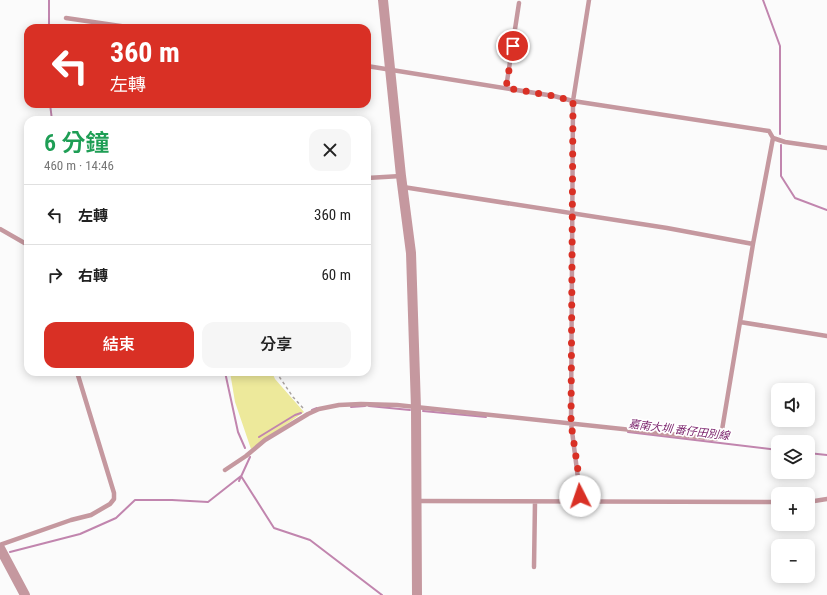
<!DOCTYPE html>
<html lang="zh-TW">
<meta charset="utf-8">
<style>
:root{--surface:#fff;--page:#f6f6f6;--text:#222;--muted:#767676;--line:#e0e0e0;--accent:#d93025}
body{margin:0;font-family:"Roboto Condensed","Noto Sans TC",sans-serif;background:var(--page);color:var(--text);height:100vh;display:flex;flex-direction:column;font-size:15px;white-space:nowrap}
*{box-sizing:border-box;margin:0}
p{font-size:13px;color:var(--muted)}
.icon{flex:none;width:22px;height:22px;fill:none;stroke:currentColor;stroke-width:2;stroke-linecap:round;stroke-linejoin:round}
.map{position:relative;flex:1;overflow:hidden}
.sheet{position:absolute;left:24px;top:116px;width:347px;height:260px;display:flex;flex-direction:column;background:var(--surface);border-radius:12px;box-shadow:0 2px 10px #0003}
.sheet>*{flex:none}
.guide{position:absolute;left:24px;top:24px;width:347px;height:84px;border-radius:12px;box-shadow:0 2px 10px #0003;background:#d93025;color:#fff;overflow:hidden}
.buttons{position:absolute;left:771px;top:383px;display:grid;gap:8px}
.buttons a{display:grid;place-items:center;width:44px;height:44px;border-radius:8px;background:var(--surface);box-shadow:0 2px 10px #0003;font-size:20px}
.pin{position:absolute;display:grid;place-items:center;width:34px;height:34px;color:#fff;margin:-17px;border:2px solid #fff;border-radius:50%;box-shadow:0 1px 4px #0007}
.me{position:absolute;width:44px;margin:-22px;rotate:356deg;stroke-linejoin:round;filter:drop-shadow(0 0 3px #0008)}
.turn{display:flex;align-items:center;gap:14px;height:84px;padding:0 20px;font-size:18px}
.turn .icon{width:52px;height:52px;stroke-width:2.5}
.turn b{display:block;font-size:28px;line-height:34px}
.round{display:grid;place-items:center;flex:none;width:42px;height:42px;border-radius:12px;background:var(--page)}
.head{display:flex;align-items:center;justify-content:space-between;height:68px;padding:0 20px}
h1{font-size:24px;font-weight:600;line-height:30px;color:#1e9e55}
.action{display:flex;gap:8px;margin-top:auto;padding:8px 20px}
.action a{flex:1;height:46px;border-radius:12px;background:var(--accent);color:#fff;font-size:16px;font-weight:600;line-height:46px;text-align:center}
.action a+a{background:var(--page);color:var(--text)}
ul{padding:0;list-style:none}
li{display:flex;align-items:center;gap:12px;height:60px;padding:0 20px;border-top:1px solid var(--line)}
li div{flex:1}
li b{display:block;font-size:15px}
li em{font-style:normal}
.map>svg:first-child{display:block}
.green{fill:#ede99b}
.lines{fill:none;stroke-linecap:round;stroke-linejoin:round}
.stream{stroke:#c185ae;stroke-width:2}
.path{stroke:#a8a2a0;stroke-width:1.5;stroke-dasharray:3 3;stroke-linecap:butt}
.service{stroke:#c5989f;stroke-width:4.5}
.tertiary{stroke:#c5989f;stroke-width:10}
.route{stroke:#d93025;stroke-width:7;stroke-dasharray:0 12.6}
.labels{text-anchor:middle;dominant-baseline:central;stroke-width:3.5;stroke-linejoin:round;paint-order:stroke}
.water-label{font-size:11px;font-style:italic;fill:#761b67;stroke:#fff}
</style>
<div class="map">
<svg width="827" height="595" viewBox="0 0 827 595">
<rect width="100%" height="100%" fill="#fbfbfb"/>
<path class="green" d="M 230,372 L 272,372 L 275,379 L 304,412 L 251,449 L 235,402 Z"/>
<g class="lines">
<path class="stream" d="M 763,0 L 780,46 L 780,134
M 49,28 L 49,0
M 50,104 L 52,120
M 781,145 L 781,176 L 795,198 L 827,210
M 225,372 L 238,432 L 245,448
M 369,406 L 410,410
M 351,407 L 365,406
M 312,410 L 317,408
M 423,411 L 486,417
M 628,432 L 778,450
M 259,437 L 295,415 L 301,413
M 808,453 L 827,455
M 241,476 L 274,528 L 310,540 L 382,595
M 10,552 L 80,534 L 116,518 L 135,500 L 172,500 L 208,502 L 241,476 L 239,481 L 250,457"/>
<path class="path" d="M 276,372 L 293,397 L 304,409"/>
<path class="service" d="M 66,18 L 134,28
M 367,66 L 554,96 L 573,101 L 769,131 L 773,138 L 785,142 L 827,148
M 506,88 L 519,3
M 367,178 L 401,176
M 403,187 L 667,228 L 753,244
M 0,229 L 28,245
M 740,322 L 827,336
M 225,470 L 246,456 L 265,440 L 308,414 L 319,409 L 339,405 L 361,404 L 397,405 L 716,439 L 720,435 L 722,430 L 753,244 L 773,138
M 417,501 L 778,502
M 581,502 L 571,423 L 573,101 L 589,0
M 808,502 L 827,499
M 0,545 L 71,520 L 91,515 L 110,504 L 114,499 L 114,493 L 77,372
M 534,567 L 535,502"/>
<path class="tertiary" d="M 383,0 L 401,176 L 411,253 L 416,408 L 417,595
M 0,548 L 25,595"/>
</g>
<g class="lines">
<path class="route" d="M 513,46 L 506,88 L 554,96 L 573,101 L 571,423 L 580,484 L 580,496"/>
</g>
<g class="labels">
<g class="water-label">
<text transform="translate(679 430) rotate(7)">嘉南大圳 番仔田別線</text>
</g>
</g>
</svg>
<div class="buttons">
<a><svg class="icon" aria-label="sound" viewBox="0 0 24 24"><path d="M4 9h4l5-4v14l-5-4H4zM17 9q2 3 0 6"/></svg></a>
<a><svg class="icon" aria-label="layers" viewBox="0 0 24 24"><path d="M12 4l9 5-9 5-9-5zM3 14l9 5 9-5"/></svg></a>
<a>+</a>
<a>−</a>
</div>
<div class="pin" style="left:513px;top:46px;background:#d93025"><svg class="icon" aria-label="arrive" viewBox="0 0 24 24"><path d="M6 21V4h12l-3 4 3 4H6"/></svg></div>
<svg class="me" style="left:580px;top:496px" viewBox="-20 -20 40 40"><circle r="19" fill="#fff"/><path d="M0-13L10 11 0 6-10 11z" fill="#d93025"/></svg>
<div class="guide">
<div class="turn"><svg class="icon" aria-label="left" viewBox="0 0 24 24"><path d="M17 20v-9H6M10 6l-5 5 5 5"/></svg><div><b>360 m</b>左轉</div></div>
</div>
<section class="sheet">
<div class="head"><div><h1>6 分鐘</h1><p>460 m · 14:46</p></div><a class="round"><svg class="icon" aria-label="close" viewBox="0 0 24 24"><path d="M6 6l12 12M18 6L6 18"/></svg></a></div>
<ul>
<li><svg class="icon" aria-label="left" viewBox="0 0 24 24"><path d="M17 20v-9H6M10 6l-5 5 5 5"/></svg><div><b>左轉</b></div><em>360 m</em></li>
<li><svg class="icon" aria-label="right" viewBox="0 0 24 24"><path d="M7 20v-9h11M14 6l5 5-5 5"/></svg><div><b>右轉</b></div><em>60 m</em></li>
</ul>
<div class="action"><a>結束</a><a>分享</a></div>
</section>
</div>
